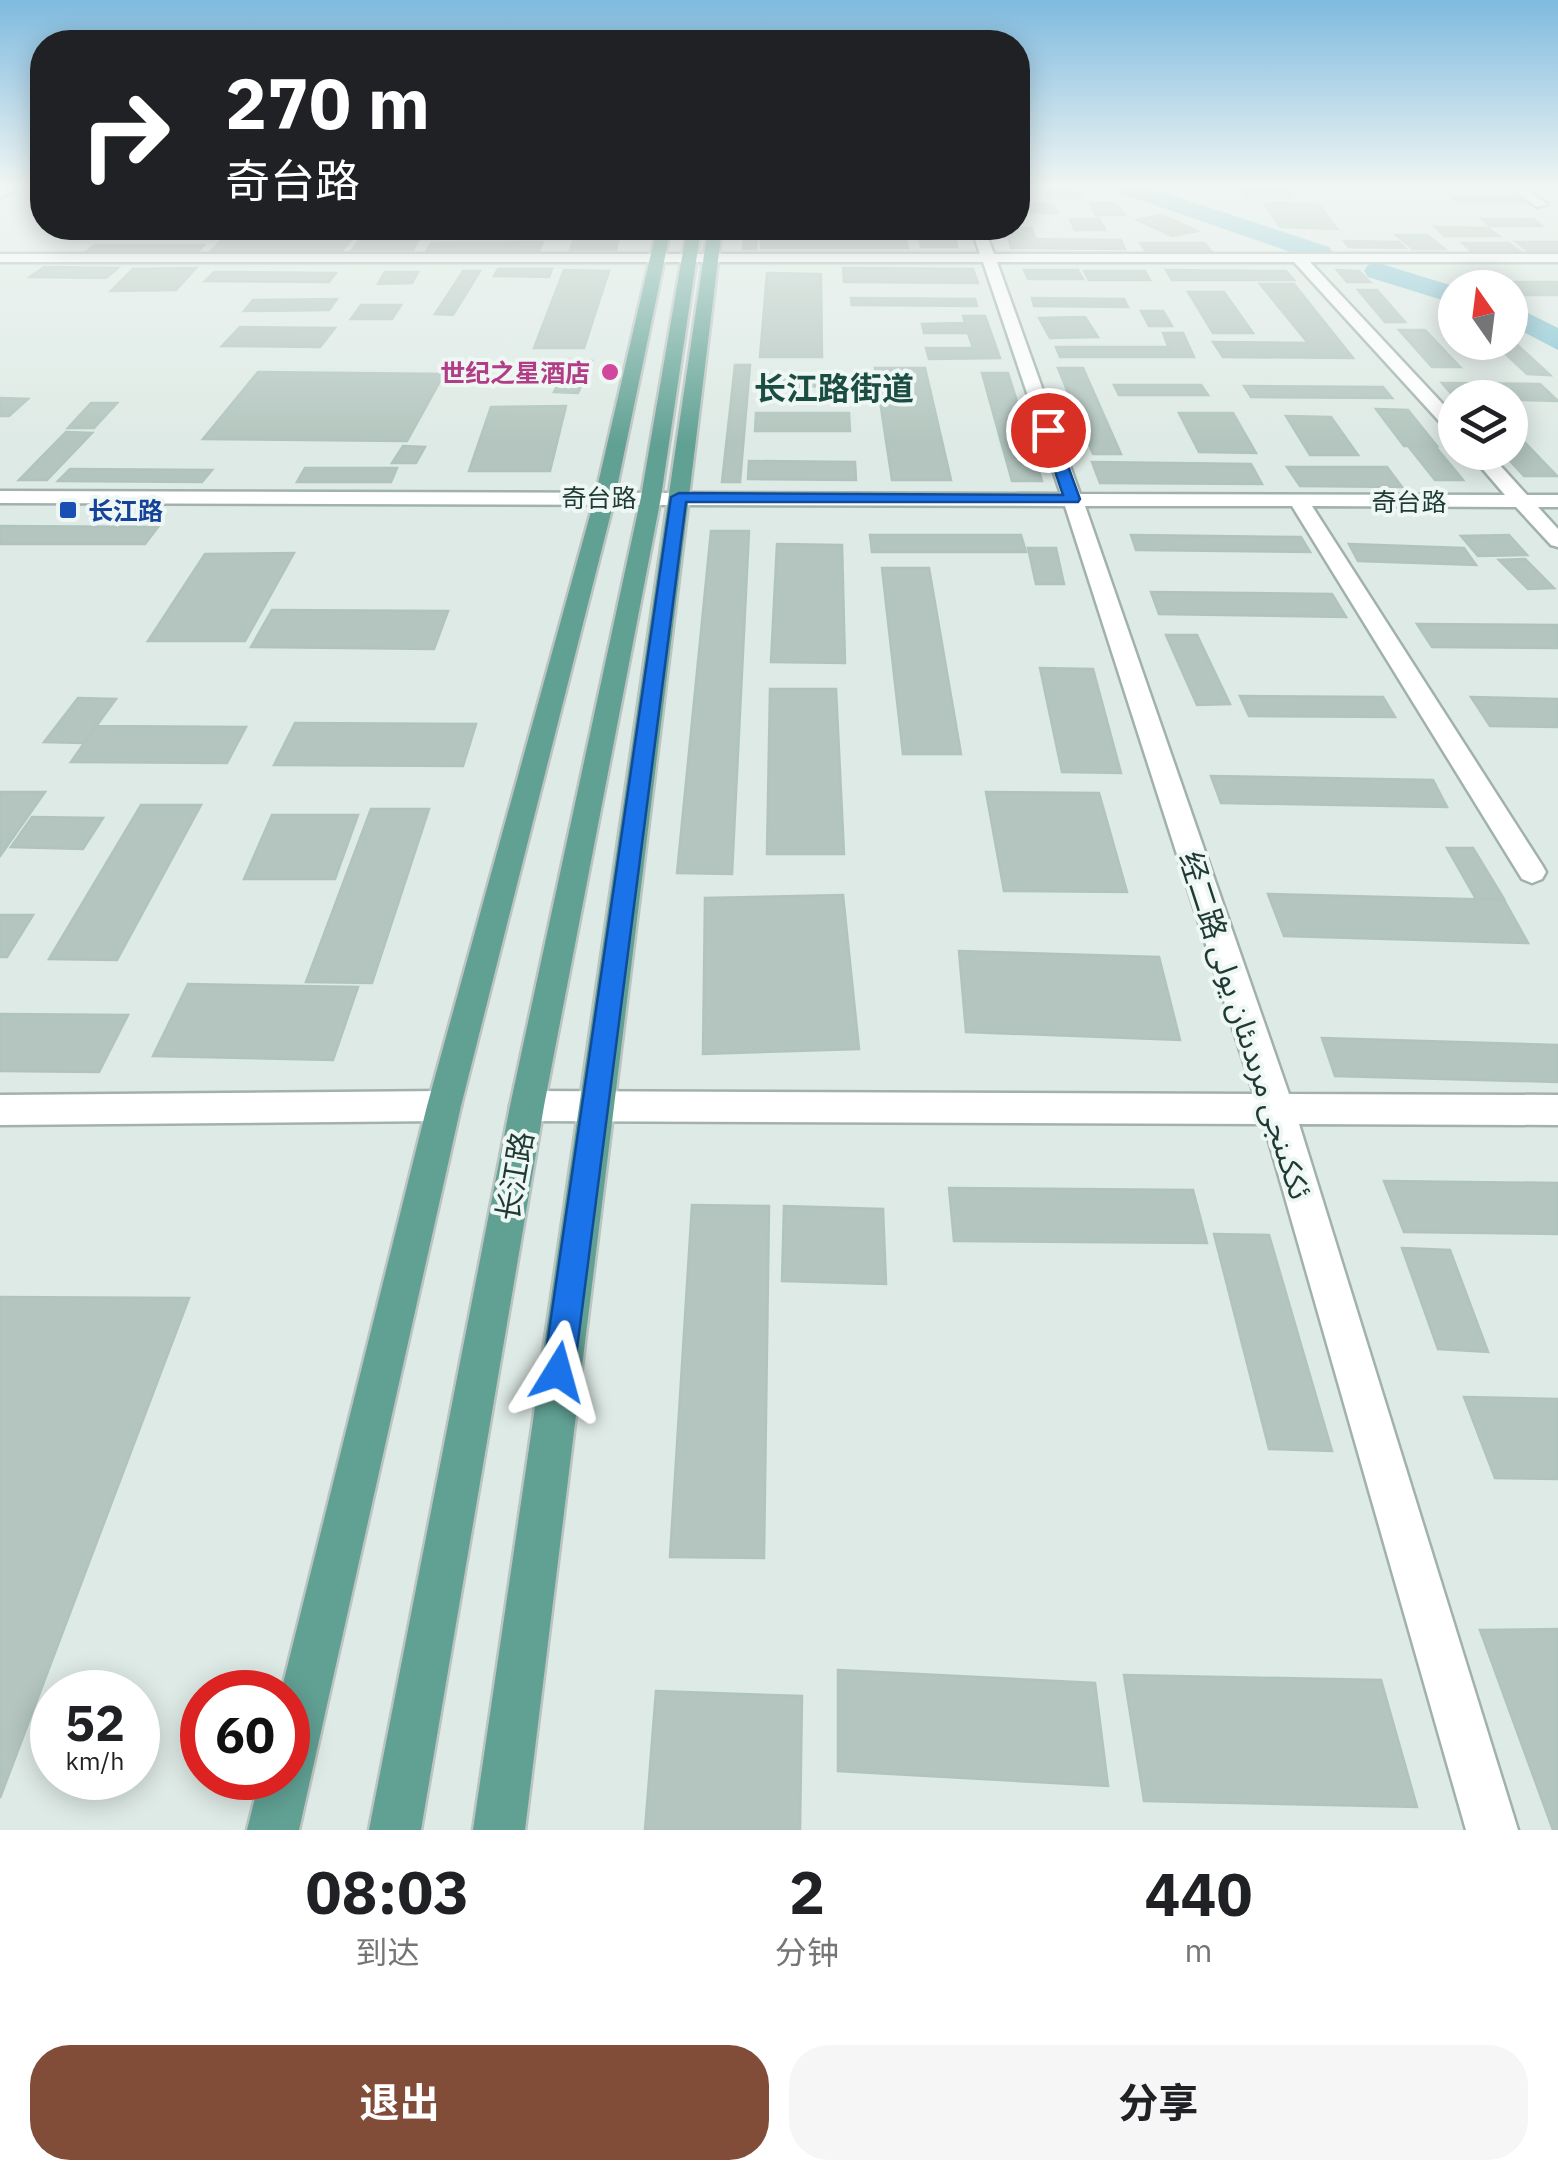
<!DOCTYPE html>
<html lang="zh">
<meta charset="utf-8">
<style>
:root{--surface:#fff;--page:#f6f6f6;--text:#202124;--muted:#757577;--accent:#814c38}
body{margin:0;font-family:"IBM Plex Sans","Noto Sans Arabic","Noto Sans SC",sans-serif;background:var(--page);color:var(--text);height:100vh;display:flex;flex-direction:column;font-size:38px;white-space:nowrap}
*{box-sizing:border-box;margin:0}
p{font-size:32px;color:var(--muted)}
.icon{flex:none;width:55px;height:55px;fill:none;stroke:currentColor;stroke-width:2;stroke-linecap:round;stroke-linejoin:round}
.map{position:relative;height:1830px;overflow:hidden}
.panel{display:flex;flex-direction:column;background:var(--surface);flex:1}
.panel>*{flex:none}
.guide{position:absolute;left:30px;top:30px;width:1000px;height:210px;border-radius:40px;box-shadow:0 5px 25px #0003;background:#202124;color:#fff;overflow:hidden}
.needle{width:65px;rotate:346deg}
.fabs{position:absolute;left:1438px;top:270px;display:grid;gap:20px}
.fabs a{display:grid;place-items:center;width:90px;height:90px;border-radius:50%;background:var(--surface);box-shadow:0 5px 25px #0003;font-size:50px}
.speed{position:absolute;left:30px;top:1670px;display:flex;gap:20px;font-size:50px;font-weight:700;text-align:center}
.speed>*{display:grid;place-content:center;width:130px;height:130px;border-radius:50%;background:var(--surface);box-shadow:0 5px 25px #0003;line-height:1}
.speed small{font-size:25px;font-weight:400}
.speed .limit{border:15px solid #d22;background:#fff;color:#111}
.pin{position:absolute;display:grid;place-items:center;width:85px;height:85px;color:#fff;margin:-42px;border:5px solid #fff;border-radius:50%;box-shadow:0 2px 10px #0007}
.me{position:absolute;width:110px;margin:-55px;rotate:8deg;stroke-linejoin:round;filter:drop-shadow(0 0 8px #0008)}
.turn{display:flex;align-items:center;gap:35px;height:210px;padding:0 30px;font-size:45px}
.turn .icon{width:130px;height:130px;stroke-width:2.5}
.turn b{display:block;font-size:70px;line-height:85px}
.eta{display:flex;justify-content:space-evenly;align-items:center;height:170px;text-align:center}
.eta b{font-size:60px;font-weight:700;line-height:70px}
.cta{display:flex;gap:20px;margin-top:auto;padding:20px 30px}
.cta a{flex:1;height:115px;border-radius:40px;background:var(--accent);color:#fff;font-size:40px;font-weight:700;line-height:115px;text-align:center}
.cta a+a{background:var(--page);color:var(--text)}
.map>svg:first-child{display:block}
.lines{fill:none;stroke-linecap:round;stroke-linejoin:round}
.river{fill:#83c2d2;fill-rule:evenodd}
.building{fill:#b3c5be;stroke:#b0c4bd;stroke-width:2.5}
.minor-casing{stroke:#a1b2ac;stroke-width:5}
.major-casing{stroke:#bcc4c2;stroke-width:5}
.minor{fill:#fff;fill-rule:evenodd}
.major{fill:#61a194;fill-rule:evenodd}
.route{fill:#1a73e8;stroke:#114b97;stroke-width:2.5}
.hotel-dot{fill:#d1479c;stroke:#eef7f3;stroke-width:4}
.transit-dot{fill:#1a4fb4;stroke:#eef7f3;stroke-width:4}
.labels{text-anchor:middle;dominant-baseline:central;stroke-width:8;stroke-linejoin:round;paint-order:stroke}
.far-hotel-label{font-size:25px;font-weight:bold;fill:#b23c85;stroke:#eef7f3;text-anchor:end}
.far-street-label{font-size:25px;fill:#1f3a34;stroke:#eef7f3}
.far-transit-label{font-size:25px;font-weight:bold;fill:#164399;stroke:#eef7f3;text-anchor:start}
.street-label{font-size:30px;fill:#1f3a34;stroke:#eef7f3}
.far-district-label{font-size:32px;font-weight:bold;fill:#1b4d43;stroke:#eef7f3}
</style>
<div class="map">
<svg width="1558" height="1830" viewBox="0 0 1558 1830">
<rect width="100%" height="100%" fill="#deeae5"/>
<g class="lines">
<path class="river" d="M 1113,187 L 1147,187 L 1329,247 L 1333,253 L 1329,259 L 1311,259 L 1117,192 Z
M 1378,263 L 1460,288 L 1455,288 L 1455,304 L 1368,277 L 1364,271 L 1368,265 Z
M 1510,304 L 1558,328 L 1558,350 L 1510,325 Z"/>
</g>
<path class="building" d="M 1238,187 L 1285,188 L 1293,196 L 1245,196 Z
M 1043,189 L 1075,189 L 1081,197 L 1048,198 Z
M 1450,196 L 1515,196 L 1525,202 L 1458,202 Z
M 1089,203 L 1116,203 L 1124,215 L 1096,215 Z
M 1264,203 L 1318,204 L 1337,229 L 1280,227 Z
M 1018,204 L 1054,204 L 1058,213 L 1018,212 Z
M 1161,215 L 1197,231 L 1172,236 L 1137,220 Z
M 1070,219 L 1099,219 L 1105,230 L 1075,230 Z
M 1482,219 L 1533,219 L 1542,226 L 1490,226 Z
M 1435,227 L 1488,228 L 1499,236 L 1445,236 Z
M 745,228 L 758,228 L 756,249 L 743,249 Z
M 919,228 L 953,228 L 957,247 L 921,247 Z
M 1000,228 L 1031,228 L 1036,239 L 1004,238 Z
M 577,229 L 621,229 L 616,250 L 570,250 Z
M 1396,235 L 1427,235 L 1445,249 L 1413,249 Z
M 223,239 L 351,240 L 341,252 L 211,251 Z
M 1009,239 L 1121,240 L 1125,249 L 1011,248 Z
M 761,240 L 906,240 L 908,248 L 761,248 Z
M 359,241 L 418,241 L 413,250 L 352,250 Z
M 1344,241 L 1399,242 L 1405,248 L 1349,247 Z
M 543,242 L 539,251 L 426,252 L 431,243 Z
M 1516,242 L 1558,242 L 1558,251 L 1528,251 Z
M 1140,243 L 1204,243 L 1211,251 L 1146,251 Z
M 1462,243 L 1509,243 L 1520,251 L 1471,251 Z
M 95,245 L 204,245 L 196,253 L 86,252 Z
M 44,267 L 118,268 L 106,278 L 30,277 Z
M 196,268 L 176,290 L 111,291 L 133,269 Z
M 843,268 L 973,269 L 978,283 L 844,282 Z
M 498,269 L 552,269 L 549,277 L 494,276 Z
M 564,270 L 609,271 L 584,348 L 534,348 Z
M 1024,270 L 1078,270 L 1083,279 L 1028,279 Z
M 1166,270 L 1286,271 L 1294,280 L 1172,280 Z
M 1337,270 L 1359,271 L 1370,282 L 1347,282 Z
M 463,271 L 480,271 L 453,315 L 435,314 Z
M 1084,271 L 1145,271 L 1150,280 L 1089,280 Z
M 214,272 L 336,273 L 329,282 L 205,281 Z
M 385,272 L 418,272 L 412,283 L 378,284 Z
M 767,273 L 821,274 L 822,357 L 760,357 Z
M 1476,282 L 1558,282 L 1558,295 L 1510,295 L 1510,288 L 1482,288 Z
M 1260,284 L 1294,284 L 1353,358 L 1223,357 L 1213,342 L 1308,343 Z
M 1358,290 L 1377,290 L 1405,322 L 1385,322 Z
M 1188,292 L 1224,292 L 1253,333 L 1213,333 Z
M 851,298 L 975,299 L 977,306 L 852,305 Z
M 1032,298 L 1124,299 L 1128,307 L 1034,306 Z
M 337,299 L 329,310 L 244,311 L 253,300 Z
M 361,305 L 401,305 L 392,319 L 351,319 Z
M 1141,311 L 1163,311 L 1172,326 L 1149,326 Z
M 963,316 L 985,316 L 1000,358 L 929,359 L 926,348 L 973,348 L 968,333 L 924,333 L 922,324 L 965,323 Z
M 1085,317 L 1098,337 L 1050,338 L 1039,318 Z
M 240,327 L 335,328 L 320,347 L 222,346 Z
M 1399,330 L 1425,330 L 1460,367 L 1432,367 Z
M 1163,333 L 1183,333 L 1194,357 L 1172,357 Z
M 1511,339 L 1550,375 L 1527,374 L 1493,342 L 1510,342 Z
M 1056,347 L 1167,347 L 1172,357 L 1060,357 Z
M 569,360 L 592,361 L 578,393 L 554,392 Z
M 735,365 L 750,365 L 740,482 L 722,482 Z
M 875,368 L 925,368 L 951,480 L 892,480 Z
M 1058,368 L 1083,368 L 1121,454 L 1093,454 Z
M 258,372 L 444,374 L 407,441 L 203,439 Z
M 982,373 L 1008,373 L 1042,481 L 1012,481 Z
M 842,374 L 844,386 L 758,387 L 759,375 Z
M 1442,383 L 1540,384 L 1558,401 L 1455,398 Z
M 1114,385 L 1201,385 L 1208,395 L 1119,395 Z
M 1244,386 L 1383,387 L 1392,398 L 1251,397 Z
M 0,398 L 28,399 L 9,416 L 0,416 Z
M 91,403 L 117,403 L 94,428 L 68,428 Z
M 566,406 L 550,471 L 469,471 L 491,407 Z
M 1376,409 L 1408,410 L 1437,446 L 1404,446 Z
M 756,413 L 849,413 L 850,431 L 755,431 Z
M 1179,413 L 1233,413 L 1256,453 L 1199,452 Z
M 1286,416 L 1331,417 L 1358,455 L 1310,455 Z
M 1510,427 L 1557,476 L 1524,476 L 1502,452 L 1510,452 Z
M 66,432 L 92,433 L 47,480 L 19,480 Z
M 403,446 L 425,447 L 416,463 L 392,463 Z
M 1408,446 L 1435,446 L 1463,480 L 1435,480 Z
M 749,461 L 855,462 L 856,480 L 748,479 Z
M 1092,462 L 1251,464 L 1262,484 L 1100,483 Z
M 1287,467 L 1387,467 L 1402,487 L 1300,486 Z
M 305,468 L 397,468 L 391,482 L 297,482 Z
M 70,469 L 212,470 L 202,482 L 58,481 Z
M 0,526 L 158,527 L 145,544 L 0,544 Z
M 711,531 L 749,531 L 732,874 L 677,873 Z
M 870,535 L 1021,535 L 1026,552 L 872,552 Z
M 1131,535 L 1301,537 L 1310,552 L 1136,550 Z
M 1509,535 L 1527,555 L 1478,556 L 1461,536 Z
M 777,544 L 842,545 L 845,663 L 771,662 Z
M 1349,544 L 1464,548 L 1476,565 L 1358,561 Z
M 1028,548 L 1056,548 L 1064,584 L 1036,584 Z
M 294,553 L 245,641 L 148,641 L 205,554 Z
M 1525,559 L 1554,588 L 1528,589 L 1499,560 Z
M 882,568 L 929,568 L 961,754 L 903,754 Z
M 1151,592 L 1332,594 L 1346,617 L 1159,614 Z
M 272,610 L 448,611 L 434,649 L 251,647 Z
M 1417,624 L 1558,625 L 1558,648 L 1432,647 Z
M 1166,635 L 1197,635 L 1230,704 L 1197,705 Z
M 1040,668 L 1093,669 L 1121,773 L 1062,772 Z
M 770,689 L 836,689 L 844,854 L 767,854 Z
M 1240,696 L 1383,697 L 1395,717 L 1249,716 Z
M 1471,697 L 1558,699 L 1558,727 L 1490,726 Z
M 78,698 L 116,699 L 84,743 L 44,742 Z
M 295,723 L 476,724 L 463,766 L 274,765 Z
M 96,726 L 246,727 L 227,763 L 71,762 Z
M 1211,776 L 1433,780 L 1447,807 L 1221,803 Z
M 0,792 L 45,792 L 0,856 Z
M 986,792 L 1099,793 L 1127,892 L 1004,891 Z
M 141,805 L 201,805 L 117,960 L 49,959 Z
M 371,809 L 429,809 L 372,983 L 306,982 Z
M 272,815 L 358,815 L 335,879 L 244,879 Z
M 32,817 L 103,818 L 83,849 L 11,847 Z
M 1447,848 L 1473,848 L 1504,899 L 1476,899 Z
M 1268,894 L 1504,900 L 1528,943 L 1284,936 Z
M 843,895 L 859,1049 L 703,1054 L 705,898 Z
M 0,915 L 33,915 L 7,957 L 0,957 Z
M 959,951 L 1159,957 L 1180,1040 L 966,1032 Z
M 188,984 L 358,987 L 333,1060 L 153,1056 Z
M 0,1014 L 128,1015 L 99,1072 L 0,1071 Z
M 1322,1038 L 1558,1045 L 1558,1082 L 1335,1076 Z
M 1384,1181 L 1558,1183 L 1558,1234 L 1404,1232 Z
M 949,1188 L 1193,1190 L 1207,1243 L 954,1241 Z
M 692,1205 L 769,1206 L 764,1558 L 670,1557 Z
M 784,1206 L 883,1209 L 886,1284 L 782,1281 Z
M 1214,1234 L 1269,1235 L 1332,1451 L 1269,1449 Z
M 1402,1248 L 1450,1250 L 1488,1352 L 1438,1349 Z
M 0,1297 L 189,1298 L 0,1798 Z
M 1464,1397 L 1558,1399 L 1558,1479 L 1495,1478 Z
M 1558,1629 L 1558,1830 L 1553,1830 L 1480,1630 Z
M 838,1670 L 1095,1683 L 1108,1786 L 838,1771 Z
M 1124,1675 L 1381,1680 L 1417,1807 L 1144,1801 Z
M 656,1691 L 802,1696 L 800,1830 L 645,1830 Z"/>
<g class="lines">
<g class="minor-casing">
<path id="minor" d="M 6,187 L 23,187 L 0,197 L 0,189 Z
M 1510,187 L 1524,187 L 1547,204 L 1537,207 Z
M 971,228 L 984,228 L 994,254 L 1558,254 L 1558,262 L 1310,262 L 1455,417 L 1455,433 L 1449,432 L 1294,262 L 997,262 L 1080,494 L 1505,495 L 1468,452 L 1488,452 L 1527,495 L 1558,495 L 1558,507 L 1538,507 L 1558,529 L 1558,547 L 1551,545 L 1516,507 L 1312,506 L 1542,865 L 1546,872 L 1542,879 L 1532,883 L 1522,879 L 1292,506 L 1085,506 L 1289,1094 L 1558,1095 L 1558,1125 L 1299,1124 L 1518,1830 L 1466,1830 L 1264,1124 L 527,1121 L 515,1117 L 510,1106 L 515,1095 L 527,1091 L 1254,1094 L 1065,506 L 0,503 L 0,491 L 1061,494 L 983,262 L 0,262 L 0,254 L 980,254 Z
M 444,1091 L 456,1095 L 461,1106 L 456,1117 L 444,1121 L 0,1125 L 0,1095 Z"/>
</g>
<g class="major-casing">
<path id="major" d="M 657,228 L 671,228 L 615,497 L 461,1106 L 299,1830 L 247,1830 L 260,1778 L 288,1778 L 288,1692 L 281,1692 L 427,1106 L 595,497 Z
M 687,228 L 701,228 L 661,497 L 544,1106 L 421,1830 L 369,1830 L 510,1106 L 641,497 Z
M 708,228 L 722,228 L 525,1830 L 473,1830 Z"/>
</g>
<use href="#minor" class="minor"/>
<use href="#major" class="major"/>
</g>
<linearGradient id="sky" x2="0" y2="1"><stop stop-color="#7fbadf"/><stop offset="0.42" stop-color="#f0f6f3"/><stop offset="1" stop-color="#f0f6f3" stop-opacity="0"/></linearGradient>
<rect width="1558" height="443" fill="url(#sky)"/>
<path class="route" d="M 1048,426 L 1055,430 L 1080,499 L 1078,502 L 686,502 L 574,1372 L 570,1383 L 558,1388 L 547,1383 L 543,1372 L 671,497 L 679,493 L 1063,495 L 1041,430 Z"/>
<circle class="hotel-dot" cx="610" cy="372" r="10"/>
<rect class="transit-dot" x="58" y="500" width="20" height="20" rx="5"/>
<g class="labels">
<g class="far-hotel-label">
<text x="590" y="372">世纪之星酒店</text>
</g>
<g class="far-street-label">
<text x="599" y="497">奇台路</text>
<text x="1409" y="501">奇台路</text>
</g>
<g class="far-transit-label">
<text x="88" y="510">长江路</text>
</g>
<g class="street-label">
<text transform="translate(1246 1025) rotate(72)">经二路 ئككىنجى مرىدىئان يولى</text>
<text transform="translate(514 1176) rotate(-80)">长江路</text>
</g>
<g class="far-district-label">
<text x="834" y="388">长江路街道</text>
</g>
</g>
</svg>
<div class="fabs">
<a><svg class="needle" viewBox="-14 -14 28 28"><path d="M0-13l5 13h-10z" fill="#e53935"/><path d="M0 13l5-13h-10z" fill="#757577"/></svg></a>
<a><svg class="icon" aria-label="layers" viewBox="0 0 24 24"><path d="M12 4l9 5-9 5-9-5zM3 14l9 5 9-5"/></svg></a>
</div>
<div class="speed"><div>52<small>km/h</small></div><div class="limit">60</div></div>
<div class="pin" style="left:1048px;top:430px;background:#d93025"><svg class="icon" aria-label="arrive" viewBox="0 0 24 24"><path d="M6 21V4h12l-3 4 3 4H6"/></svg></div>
<svg class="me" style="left:558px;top:1372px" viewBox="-20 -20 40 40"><path d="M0-17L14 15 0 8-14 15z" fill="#1a73e8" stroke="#fff" stroke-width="4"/></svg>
<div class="guide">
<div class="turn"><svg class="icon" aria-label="right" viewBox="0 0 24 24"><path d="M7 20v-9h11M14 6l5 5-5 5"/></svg><div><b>270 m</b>奇台路</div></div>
</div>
</div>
<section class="panel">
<div class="eta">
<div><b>08:03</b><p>到达</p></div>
<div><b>2</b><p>分钟</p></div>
<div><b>440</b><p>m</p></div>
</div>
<div class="cta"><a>退出</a><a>分享</a></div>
</section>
